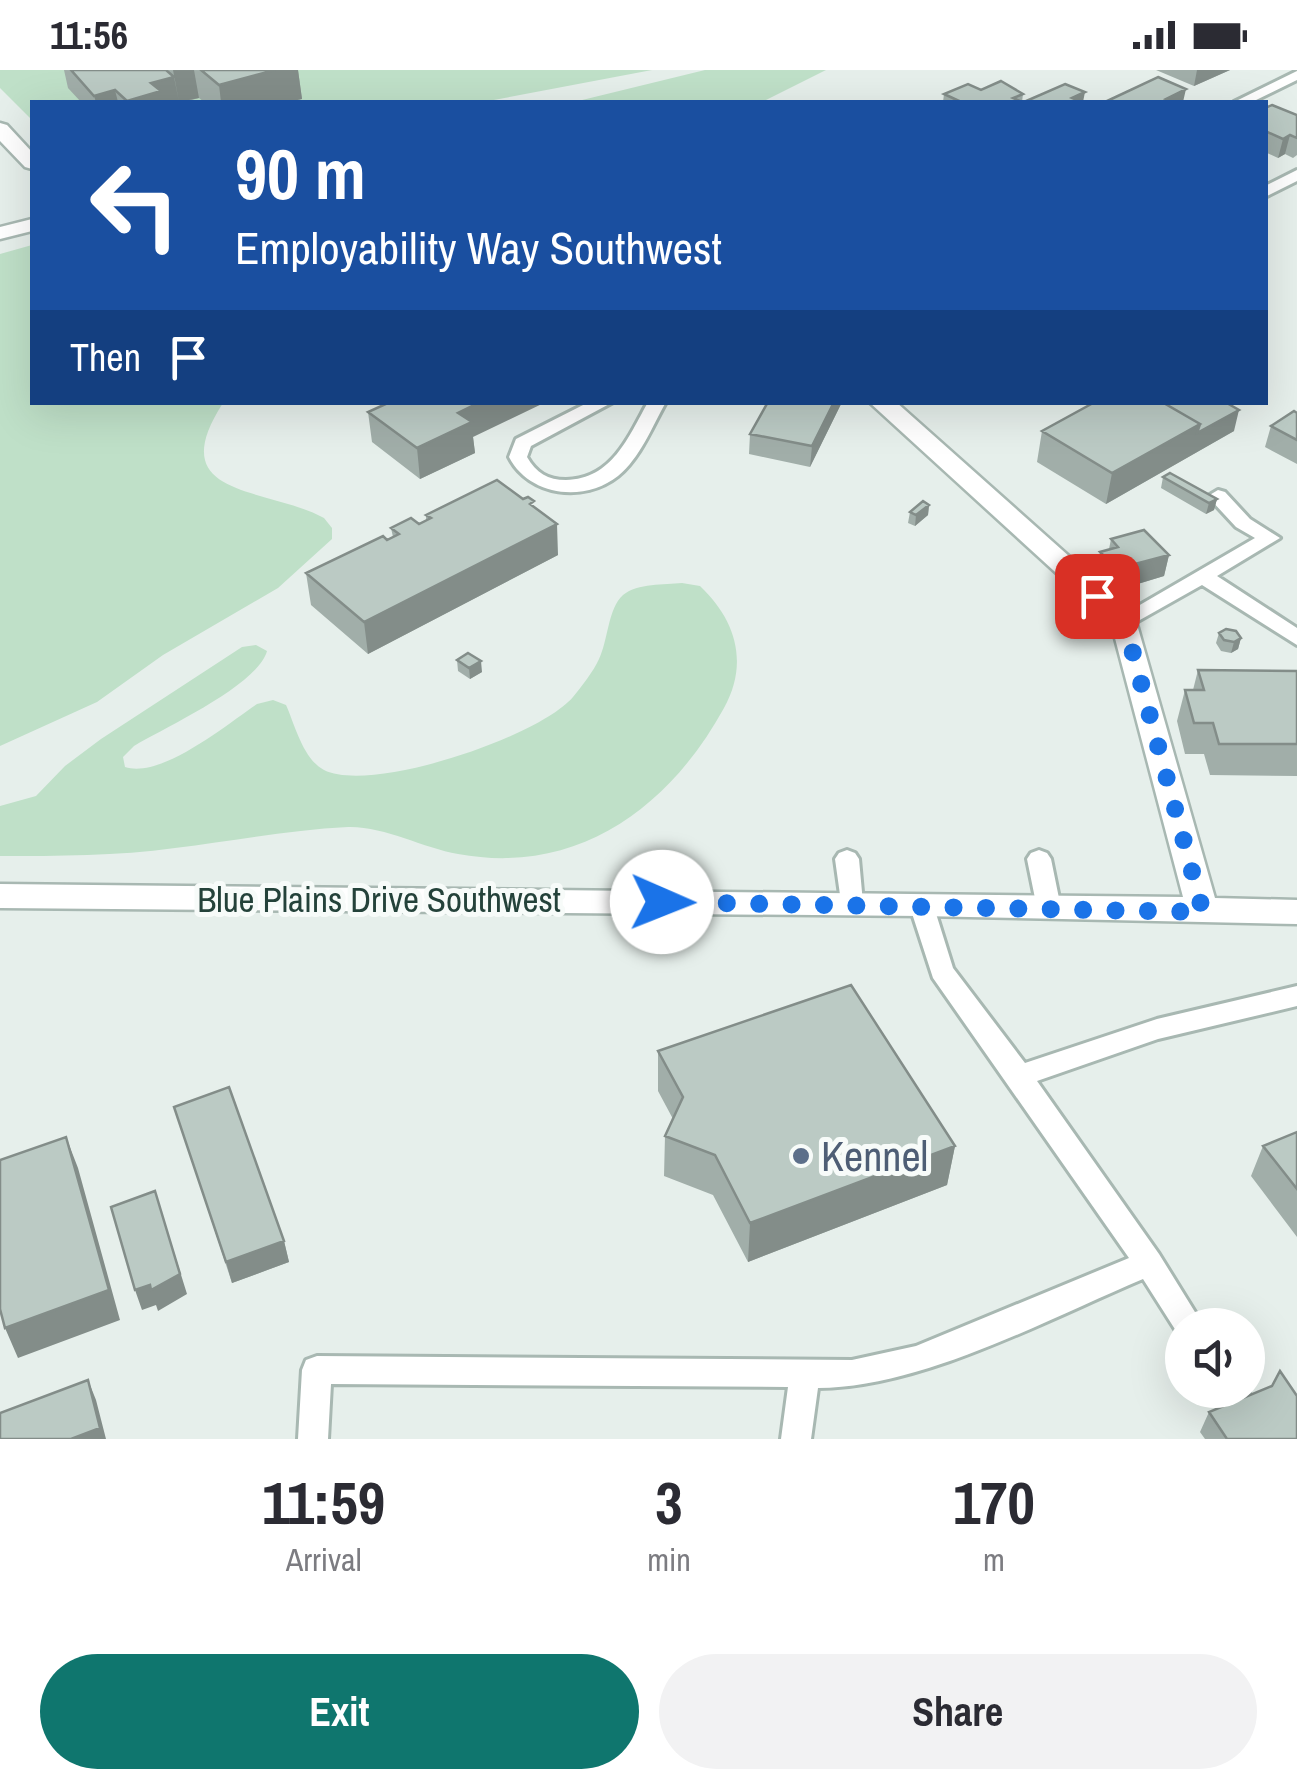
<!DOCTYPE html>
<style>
:root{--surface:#fff;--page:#f2f2f3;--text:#2b2b33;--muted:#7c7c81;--accent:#0f766e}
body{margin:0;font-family:"Archivo Narrow",sans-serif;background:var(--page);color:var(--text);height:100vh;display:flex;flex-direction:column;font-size:38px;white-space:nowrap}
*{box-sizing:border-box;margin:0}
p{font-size:32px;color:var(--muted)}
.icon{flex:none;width:55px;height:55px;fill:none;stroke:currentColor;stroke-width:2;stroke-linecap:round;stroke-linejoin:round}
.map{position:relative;height:1369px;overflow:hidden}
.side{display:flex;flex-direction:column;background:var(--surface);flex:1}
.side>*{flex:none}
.banner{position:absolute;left:30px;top:30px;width:1238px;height:305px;border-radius:0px;box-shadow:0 10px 40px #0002;background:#1a4fa0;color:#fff;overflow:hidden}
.buttons{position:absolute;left:1165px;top:1238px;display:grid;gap:20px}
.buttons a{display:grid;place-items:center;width:100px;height:100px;border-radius:50%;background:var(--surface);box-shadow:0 10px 40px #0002;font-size:50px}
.pin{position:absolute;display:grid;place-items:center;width:85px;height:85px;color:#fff;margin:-42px;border-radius:20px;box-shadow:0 5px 15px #0006}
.me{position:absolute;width:110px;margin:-55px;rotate:91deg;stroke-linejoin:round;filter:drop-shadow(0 0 8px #0008)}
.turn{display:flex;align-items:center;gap:35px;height:210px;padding:0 40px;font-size:45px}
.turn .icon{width:130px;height:130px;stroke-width:2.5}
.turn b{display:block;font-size:70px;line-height:85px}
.then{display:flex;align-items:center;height:95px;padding:0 40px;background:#0003;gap:20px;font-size:38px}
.eta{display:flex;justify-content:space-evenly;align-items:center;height:170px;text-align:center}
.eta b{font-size:60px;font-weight:700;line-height:70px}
.primary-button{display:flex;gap:20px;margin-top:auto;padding:20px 40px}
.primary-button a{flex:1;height:115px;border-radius:60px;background:var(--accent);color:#fff;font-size:40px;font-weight:700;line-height:115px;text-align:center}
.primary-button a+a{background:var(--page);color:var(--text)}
.status{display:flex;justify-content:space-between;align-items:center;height:70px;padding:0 50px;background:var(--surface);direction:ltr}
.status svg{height:28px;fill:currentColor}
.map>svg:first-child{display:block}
.green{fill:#bfe0c8}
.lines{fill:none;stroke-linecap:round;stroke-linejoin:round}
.lane-casing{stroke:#a8b8b2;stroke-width:6}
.street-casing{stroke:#a8b8b2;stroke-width:5}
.lane{fill:#fff;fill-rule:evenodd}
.street{fill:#fff;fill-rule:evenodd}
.wall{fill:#a1aea9}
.shaded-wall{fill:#838d89}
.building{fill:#bbcac4;stroke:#838d89;stroke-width:2.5}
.route{stroke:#1a73e8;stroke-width:18;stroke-dasharray:0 32.4}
.service-dot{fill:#5c6f8a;stroke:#f7fbf9;stroke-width:4}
.labels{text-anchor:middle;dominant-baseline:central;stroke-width:10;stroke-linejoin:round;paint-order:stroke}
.street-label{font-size:35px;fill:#24423a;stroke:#f7fbf9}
.near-service-label{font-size:42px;fill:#4e5e75;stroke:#f7fbf9;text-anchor:start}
</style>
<div class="status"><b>11:56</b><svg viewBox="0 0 49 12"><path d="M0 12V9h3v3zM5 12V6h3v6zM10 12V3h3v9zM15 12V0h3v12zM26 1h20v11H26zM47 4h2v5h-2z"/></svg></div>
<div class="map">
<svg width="1297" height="1369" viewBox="0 0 1297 1369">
<rect width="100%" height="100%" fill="#e6efeb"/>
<path class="green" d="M 0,0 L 652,0 L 483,32 L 32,32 L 32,50 L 0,18 Z
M 705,0 L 826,0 L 762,32 L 535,32 L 574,32 Z
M 32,175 L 32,332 L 223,333 C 161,429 265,416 324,448 L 332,458 L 332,469 L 278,518 L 163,585 L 97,632 L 0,676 L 0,184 Z
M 682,513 L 700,516 C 736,550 749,593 724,638 C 669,738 577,806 458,784 C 423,778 384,756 348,757 C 289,760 232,771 175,778 C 117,786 58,786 0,786 L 0,736 L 36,726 L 65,696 L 101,669 L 242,577 L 256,575 L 267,581 C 258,615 166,657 134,676 L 123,687 L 125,697 C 161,709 226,655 257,634 L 273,630 L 286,635 C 295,655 303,689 324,700 C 371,724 539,667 573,627 C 582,616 593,602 599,589 C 608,571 608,538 623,525 C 638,513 664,515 682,513 Z"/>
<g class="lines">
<g class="lane-casing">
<path id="lane" d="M 1297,1 L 1297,10 L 1252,32 L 1234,32 Z
M 1297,100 L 1297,111 L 1265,127 L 1265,116 Z
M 589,332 L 613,332 L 531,376 L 527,387 C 536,403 548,410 566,410 C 612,409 628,368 648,332 L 666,332 C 652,357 640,388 618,406 C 584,433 529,426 509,387 L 516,369 Z
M 1218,420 L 1225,422 L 1250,449 L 1280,468 L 1217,506 L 1297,558 L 1297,575 L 1202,515 L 1131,555 L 1117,555 L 1114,550 L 1255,468 L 1236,457 L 1211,430 L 1208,426 Z
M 847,780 L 855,783 L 859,789 L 863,833 L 860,839 L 842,839 L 835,789 L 839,783 Z
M 1039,780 L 1047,783 L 1051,789 L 1061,838 L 1058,844 L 1040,844 L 1037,838 L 1027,789 L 1031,783 Z
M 921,825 L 930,828 L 933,834 L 953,898 L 1025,993 L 1157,949 L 1297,916 L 1297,936 L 1158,969 L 1037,1011 L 1159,1184 L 1203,1255 L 1182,1255 L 1182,1266 L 1178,1264 L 1143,1209 C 1048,1249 921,1318 818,1318 L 811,1369 L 781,1369 L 788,1317 L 331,1314 L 328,1369 L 298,1369 L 302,1300 L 306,1290 L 317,1286 L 852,1290 L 916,1276 L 1129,1188 L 933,908 L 909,834 L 912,828 Z
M 1215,1320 L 1247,1320 L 1260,1343 L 1256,1353 L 1245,1357 L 1234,1353 Z"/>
</g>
<g class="street-casing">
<path id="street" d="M 0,53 L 7,55 L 32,82 L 32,99 L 25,97 L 0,71 Z
M 32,149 L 32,161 L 0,169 L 0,157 Z
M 869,332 L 896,332 L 1134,544 L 1215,828 L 1297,830 L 1297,854 L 921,846 L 0,838 L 0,814 L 1183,827 L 1111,553 Z"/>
</g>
<use href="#lane" class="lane"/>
<use href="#street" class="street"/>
</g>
<path class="wall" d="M 64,0 L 298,0 L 302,29 L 288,32 L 204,32 L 199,28 L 184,32 L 81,32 L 68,18 Z
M 1156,0 L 1230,0 L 1194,16 Z
M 981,20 L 1023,24 L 1022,32 L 943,32 L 944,24 Z
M 1265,38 L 1297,45 L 1297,85 L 1293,88 L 1285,84 L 1278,88 L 1265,82 Z
M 768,332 L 842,332 L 810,397 L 749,384 L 750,364 Z
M 368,342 L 473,367 L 475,383 L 420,409 L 372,372 Z
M 1297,343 L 1297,394 L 1265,377 L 1271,356 Z
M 1042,361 L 1234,361 L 1106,434 L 1037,392 Z
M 1163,407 L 1217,429 L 1214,440 L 1206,444 L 1161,418 Z
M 929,435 L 928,445 L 915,456 L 908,453 L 910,442 Z
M 534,438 L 558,485 L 368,584 L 311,535 L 306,503 L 393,467 L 391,458 L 419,454 L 426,450 L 426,445 Z
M 1111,469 L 1169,485 L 1164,506 L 1131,516 L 1125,510 L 1107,515 L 1096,503 L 1100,482 L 1109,479 Z
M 1219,563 L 1241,568 L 1238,579 L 1231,583 L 1221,581 L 1216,573 Z
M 457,590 L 482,602 L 470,609 L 458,601 Z
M 1198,600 L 1297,601 L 1297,706 L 1210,705 L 1204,684 L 1185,684 L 1177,651 L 1185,620 L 1193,620 Z
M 658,981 L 955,1076 L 947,1115 L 748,1192 L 713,1125 L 664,1106 L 665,1066 L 673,1049 L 658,1021 Z
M 174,1037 L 284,1171 L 289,1192 L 232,1213 Z
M 1297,1062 L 1297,1167 L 1251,1106 L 1263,1076 Z
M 1209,1342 L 1297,1369 L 1205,1369 L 1200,1362 Z"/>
<path class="shaded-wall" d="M 173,0 L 194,0 L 199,28 L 179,32 Z
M 275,0 L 298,0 L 302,29 L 288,32 L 221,32 L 219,15 Z
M 1197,0 L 1230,0 L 1194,16 Z
M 174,7 L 179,32 L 128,32 L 127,31 L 151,13 Z
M 1186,19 L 1183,32 L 1165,32 L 1166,29 Z
M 115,20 L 118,32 L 96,32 L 94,26 Z
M 1085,22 L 1083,32 L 1072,28 Z
M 1290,65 L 1285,84 L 1278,88 L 1283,69 Z
M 480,332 L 546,332 L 473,367 L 475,383 L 420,409 L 417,378 L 458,343 Z
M 834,332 L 842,332 L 810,397 L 812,376 Z
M 1239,340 L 1234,361 L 1106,434 L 1112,403 L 1200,354 Z
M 1217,429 L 1214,440 L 1206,444 L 1209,433 Z
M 929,435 L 928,445 L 915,456 L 916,445 Z
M 557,454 L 558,485 L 368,584 L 364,552 Z
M 1169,485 L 1164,506 L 1131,516 L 1135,494 Z
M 1130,489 L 1125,510 L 1107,515 L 1112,494 Z
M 1241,568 L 1238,579 L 1231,583 L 1234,572 Z
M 481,591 L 482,602 L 470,609 L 469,598 Z
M 66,1067 L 78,1098 L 120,1250 L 18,1288 L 5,1258 Z
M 955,1076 L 947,1115 L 748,1192 L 750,1153 Z
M 155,1121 L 187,1224 L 158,1241 L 156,1235 L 142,1240 L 135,1220 Z
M 284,1171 L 289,1192 L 232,1213 L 226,1192 Z
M 88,1310 L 96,1330 L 106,1369 L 71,1369 Z"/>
<path class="building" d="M 71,0 L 166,0 L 174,7 L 151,13 L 161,21 L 127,31 L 115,20 L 94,26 Z
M 201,0 L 275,0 L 219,15 Z
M 1158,7 L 1186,19 L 1166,29 L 1175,32 L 1105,32 Z
M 1001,11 L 1023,24 L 1013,28 L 1022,32 L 952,32 L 957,30 L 944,24 L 968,14 L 981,20 Z
M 1065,14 L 1085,22 L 1072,28 L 1082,32 L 1024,32 Z
M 1272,35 L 1297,45 L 1297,68 L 1290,65 L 1283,69 L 1265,61 L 1265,38 Z
M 390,332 L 480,332 L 458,343 L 472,352 L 417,378 L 368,342 Z
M 768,332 L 834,332 L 812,376 L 750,364 Z
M 1095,332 L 1162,332 L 1200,354 L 1112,403 L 1042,361 Z
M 1162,332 L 1225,332 L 1239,340 L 1197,363 L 1200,354 Z
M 1294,341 L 1297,343 L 1297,370 L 1271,356 Z
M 1170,403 L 1217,429 L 1209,433 L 1163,407 Z
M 497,410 L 523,429 L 528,427 L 534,431 L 530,434 L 557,454 L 364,552 L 306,503 L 383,466 L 387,470 L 399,464 L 391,458 L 411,448 L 419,454 L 431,448 L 426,445 Z
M 923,431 L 929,435 L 916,445 L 910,442 Z
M 1144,460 L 1169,485 L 1135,494 L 1130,489 L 1112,494 L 1100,482 L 1118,477 L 1111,469 Z
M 1226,559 L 1236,561 L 1241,568 L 1234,572 L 1224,570 L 1219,563 Z
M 468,583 L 481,591 L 469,598 L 457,590 Z
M 1198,600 L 1297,601 L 1297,674 L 1219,674 L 1213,653 L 1194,653 L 1185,620 L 1204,620 Z
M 851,915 L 955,1076 L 750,1153 L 715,1085 L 665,1066 L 683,1027 L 658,981 Z
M 229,1017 L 284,1171 L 226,1192 L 174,1037 Z
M 1297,1062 L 1297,1119 L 1263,1076 Z
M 66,1067 L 109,1220 L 5,1258 L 0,1239 L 0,1090 Z
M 155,1121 L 180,1204 L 151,1220 L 150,1215 L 135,1220 L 111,1137 Z
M 1280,1301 L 1297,1326 L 1297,1369 L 1227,1369 L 1209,1342 L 1272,1316 Z
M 88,1310 L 100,1358 L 71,1369 L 0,1369 L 0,1343 Z"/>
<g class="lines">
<path class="route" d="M 662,832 L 1203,842 L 1124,550 L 1097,526"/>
</g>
<circle class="service-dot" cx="801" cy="1086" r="10"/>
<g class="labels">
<g class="street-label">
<text x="379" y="829">Blue Plains Drive Southwest</text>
</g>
<g class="near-service-label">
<text x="821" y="1086">Kennel</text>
</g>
</g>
</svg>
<div class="buttons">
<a><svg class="icon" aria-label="sound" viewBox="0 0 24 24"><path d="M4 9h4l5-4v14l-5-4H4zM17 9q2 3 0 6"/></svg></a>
</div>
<div class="pin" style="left:1097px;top:526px;background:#d93025"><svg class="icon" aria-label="arrive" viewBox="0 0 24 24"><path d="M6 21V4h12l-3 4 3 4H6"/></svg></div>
<svg class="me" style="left:662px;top:832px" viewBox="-20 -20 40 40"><circle r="19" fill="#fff"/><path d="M0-13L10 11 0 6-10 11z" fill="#1a73e8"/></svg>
<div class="banner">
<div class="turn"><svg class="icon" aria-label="left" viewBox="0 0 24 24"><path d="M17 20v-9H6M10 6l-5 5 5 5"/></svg><div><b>90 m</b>Employability Way Southwest</div></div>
<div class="then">Then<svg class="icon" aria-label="arrive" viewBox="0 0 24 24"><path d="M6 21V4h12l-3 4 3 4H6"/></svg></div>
</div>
</div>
<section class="side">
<div class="eta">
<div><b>11:59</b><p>Arrival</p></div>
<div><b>3</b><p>min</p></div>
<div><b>170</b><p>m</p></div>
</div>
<div class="primary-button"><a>Exit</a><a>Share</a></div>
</section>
